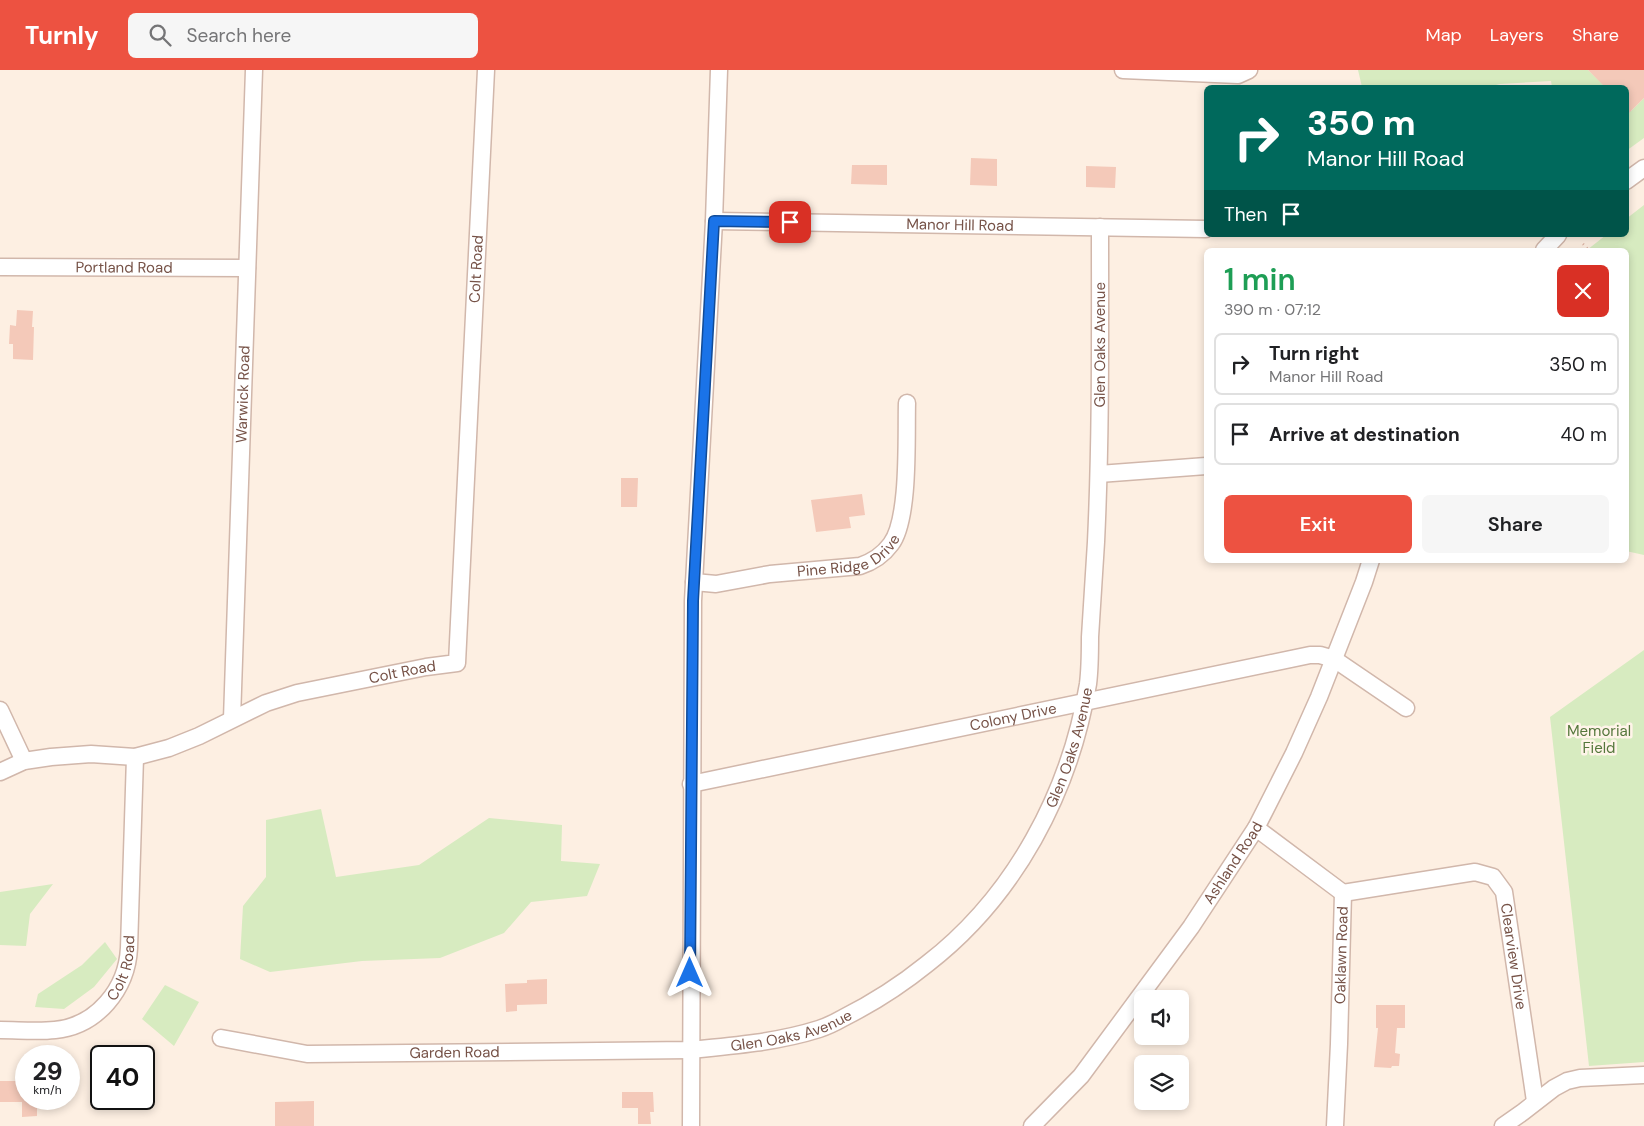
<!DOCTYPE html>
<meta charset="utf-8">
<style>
:root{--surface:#fff;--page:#f6f6f6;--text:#202124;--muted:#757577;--line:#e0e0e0;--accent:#ed5241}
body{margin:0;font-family:"DM Sans",sans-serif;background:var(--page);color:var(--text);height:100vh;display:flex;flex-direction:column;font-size:19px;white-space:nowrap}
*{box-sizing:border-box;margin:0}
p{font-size:16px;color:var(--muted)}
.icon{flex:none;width:28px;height:28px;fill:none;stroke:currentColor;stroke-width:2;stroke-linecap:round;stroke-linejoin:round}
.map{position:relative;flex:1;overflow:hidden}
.drawer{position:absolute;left:1204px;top:178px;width:425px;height:315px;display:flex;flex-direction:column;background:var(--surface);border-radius:8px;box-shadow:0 2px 8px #0003}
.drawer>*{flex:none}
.guide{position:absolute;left:1204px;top:15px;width:425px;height:152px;border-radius:8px;box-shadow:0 2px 8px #0003;background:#00695c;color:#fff;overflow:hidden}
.controls{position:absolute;left:1134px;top:920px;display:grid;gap:10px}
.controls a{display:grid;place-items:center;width:55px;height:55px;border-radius:8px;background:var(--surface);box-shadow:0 2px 8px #0003;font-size:25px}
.speed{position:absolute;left:15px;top:975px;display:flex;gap:10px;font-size:25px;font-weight:700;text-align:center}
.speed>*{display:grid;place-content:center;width:65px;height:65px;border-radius:50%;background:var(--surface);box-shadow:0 2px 8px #0003;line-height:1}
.speed small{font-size:12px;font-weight:400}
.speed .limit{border:2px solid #111;border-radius:8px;background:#fff;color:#111}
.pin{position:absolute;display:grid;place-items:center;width:42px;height:42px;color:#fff;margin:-21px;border-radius:10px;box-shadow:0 2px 8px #0006}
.me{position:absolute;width:55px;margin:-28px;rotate:0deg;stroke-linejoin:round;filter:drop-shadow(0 0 4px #0008)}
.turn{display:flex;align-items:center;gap:18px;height:105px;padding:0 20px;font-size:22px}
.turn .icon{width:65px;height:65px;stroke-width:2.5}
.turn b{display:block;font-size:35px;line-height:42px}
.then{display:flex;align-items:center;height:48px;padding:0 20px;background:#0003;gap:10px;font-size:19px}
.round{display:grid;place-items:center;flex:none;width:52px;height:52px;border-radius:8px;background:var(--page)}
.overview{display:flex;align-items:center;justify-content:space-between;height:85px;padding:0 20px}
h1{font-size:30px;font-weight:600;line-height:38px;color:#1e9e55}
.action{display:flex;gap:10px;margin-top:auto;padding:10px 20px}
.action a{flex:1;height:58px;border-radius:8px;background:var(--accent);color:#fff;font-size:20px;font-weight:600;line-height:58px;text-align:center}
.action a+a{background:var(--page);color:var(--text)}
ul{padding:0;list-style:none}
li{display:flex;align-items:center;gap:15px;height:62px;margin:0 10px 8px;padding:0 10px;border:2px solid var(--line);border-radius:8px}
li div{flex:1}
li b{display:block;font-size:19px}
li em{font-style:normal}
header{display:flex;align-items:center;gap:30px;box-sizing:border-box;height:70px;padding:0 25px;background:var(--accent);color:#fff}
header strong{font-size:24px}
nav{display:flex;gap:28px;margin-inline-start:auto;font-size:18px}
.search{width:350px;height:45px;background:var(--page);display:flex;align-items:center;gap:12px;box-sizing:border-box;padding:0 18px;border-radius:8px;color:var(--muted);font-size:19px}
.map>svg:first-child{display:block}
.green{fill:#d7ebc0}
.building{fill:#f4c9b9}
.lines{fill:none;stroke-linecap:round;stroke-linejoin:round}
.minor-casing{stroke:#d1b7ab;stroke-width:19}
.path{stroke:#d9ac9c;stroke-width:2.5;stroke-dasharray:1 4;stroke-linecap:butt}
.minor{stroke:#fff;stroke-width:16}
.route-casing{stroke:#114b97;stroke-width:12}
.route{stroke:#1a73e8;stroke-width:9}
.labels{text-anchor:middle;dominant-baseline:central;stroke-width:5;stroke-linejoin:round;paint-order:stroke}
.street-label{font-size:15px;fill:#765247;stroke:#fff4e9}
.park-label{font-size:15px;fill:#55773c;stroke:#fff4e9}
</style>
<header>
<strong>Turnly</strong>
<div class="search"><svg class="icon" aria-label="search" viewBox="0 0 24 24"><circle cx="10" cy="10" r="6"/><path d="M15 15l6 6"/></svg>Search here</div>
<nav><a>Map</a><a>Layers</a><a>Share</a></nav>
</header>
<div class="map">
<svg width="1644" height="1056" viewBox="0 0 1644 1056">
<rect width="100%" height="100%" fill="#fdefe2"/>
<path class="green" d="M 1358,0 L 1588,0 L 1606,17 L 1552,17 L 1551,11 L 1500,14 L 1484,18 L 1362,17 Z
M 1644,28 L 1644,68 L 1626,81 L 1626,37 L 1631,41 Z
M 1644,135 L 1644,485 L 1626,481 L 1626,180 L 1587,180 L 1606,165 L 1626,165 L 1626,149 Z
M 1644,580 L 1644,992 L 1589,996 L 1550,647 Z
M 321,739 L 336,807 L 419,795 L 489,748 L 562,755 L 561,791 L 600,794 L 587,826 L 531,832 L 504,863 L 440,888 L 362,891 L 270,902 L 240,889 L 243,836 L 266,807 L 266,750 Z
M 53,814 L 30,844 L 26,876 L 0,875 L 0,822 Z
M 105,872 L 117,889 L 94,917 L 64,939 L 35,937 L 38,924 L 82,895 Z
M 165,915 L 199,932 L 174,976 L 142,949 Z"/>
<path class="building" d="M 1588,0 L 1644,0 L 1644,28 L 1626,46 L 1626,18 L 1606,18 Z
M 971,88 L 997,89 L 997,116 L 970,115 Z
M 852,95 L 887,95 L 887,115 L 851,114 Z
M 1086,96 L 1116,97 L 1115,118 L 1086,117 Z
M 17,240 L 33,241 L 32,257 L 34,257 L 33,290 L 13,289 L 13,274 L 9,274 L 10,255 L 16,256 Z
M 621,408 L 638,408 L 637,437 L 621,437 Z
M 862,424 L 865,445 L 849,447 L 851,458 L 816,462 L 811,430 Z
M 547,909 L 547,934 L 517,935 L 517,941 L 506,942 L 505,914 L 527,913 L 527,910 Z
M 1376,935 L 1405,935 L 1405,958 L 1397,958 L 1395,983 L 1400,984 L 1399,996 L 1392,996 L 1391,998 L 1374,997 L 1378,958 L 1376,958 Z
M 0,1011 L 22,1011 L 23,1015 L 26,1015 L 26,1029 L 37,1029 L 37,1046 L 22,1047 L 22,1032 L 0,1032 Z
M 622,1022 L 653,1022 L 654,1042 L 650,1042 L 651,1054 L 638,1054 L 638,1038 L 622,1038 Z
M 314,1031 L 314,1056 L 275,1056 L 275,1032 Z"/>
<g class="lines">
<g class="minor-casing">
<g id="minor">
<path d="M 1123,0 L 1238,5 L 1249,0"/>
<path d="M 1626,111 L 1644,98"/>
<path id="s1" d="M 714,151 L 1206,159"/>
<path d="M 1544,180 L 1558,165"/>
<path id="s2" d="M 0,197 L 247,198"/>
<path d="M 1099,404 L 1206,396"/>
<path id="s3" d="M 694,512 L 716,514 L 770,504 L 860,496 C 872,492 883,485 891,474 C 910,449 906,366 907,333"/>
<path d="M 0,640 L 24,691"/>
<path id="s4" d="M 232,649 L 254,0"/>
<path id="s5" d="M 0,702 L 24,691 L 51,687 L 91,684 L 135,687 L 169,678 L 199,666 L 266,633 L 297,623 L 426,597 L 457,593 L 486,0"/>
<path id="s6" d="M 691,714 L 1310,585 L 1320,585 L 1334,589 L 1406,638"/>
<path d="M 1256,758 L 1343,823"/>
<path id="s7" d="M 1343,823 L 1475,802 L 1493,807 L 1504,822 L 1535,1031"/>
<path id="s8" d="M 0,960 C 18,960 37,962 55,960 C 97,956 127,919 129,878 L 135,687"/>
<path id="s9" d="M 221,968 L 307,984 L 690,980 C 733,976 778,972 819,959 C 828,956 836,952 843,948 C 873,933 901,915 927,894 C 1015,826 1070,722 1088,614 C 1090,598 1090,582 1090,567 C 1092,535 1094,504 1096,472 C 1101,367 1100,262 1100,157"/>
<path d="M 691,1056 L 693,531 L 714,151 L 719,0"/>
<path id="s10" d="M 1032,1056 L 1081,1006 L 1191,857 L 1256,758 L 1294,683 L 1319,627 L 1364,512 L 1371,490"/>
<path id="s11" d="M 1335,1056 L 1339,974 L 1343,823"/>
<path d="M 1503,1056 L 1523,1042 L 1554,1018 L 1567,1011 L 1580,1008 L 1644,1005"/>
</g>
</g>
<path class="path" d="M 1583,174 L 1589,180"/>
<use href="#minor" class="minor"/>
</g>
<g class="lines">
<g class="route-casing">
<path id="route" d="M 690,903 L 693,531 L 714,151 L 790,152"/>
</g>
<use href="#route" class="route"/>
</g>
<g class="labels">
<g class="street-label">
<text stroke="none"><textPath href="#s1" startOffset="246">Manor Hill Road</textPath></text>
<text stroke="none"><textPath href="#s2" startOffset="124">Portland Road</textPath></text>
<text stroke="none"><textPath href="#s5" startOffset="870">Colt Road</textPath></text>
<text stroke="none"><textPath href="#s9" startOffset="1398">Glen Oaks Avenue</textPath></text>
<text stroke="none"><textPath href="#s4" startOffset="325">Warwick Road</textPath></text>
<text stroke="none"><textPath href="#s3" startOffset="160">Pine Ridge Drive</textPath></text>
<text stroke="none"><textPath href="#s5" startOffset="420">Colt Road</textPath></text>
<text stroke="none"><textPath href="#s6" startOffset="329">Colony Drive</textPath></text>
<text stroke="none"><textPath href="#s9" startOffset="992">Glen Oaks Avenue</textPath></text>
<text stroke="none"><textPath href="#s10" startOffset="332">Ashland Road</textPath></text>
<text stroke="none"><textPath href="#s11" startOffset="171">Oaklawn Road</textPath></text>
<text stroke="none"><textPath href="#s7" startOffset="236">Clearview Drive</textPath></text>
<text stroke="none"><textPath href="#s8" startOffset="154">Colt Road</textPath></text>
<text stroke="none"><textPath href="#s9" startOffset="574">Glen Oaks Avenue</textPath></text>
<text stroke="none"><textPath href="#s9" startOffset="235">Garden Road</textPath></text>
</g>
<g class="park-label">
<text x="1599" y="661">Memorial<tspan x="1599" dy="17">Field</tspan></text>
</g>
</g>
</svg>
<div class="controls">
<a><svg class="icon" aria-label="sound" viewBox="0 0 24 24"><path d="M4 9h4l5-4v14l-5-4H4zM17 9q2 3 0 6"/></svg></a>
<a><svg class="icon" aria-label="layers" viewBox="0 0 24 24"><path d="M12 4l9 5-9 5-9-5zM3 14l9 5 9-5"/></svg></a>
</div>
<div class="speed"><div>29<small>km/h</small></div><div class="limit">40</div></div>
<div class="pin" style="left:790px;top:152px;background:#d93025"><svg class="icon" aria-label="arrive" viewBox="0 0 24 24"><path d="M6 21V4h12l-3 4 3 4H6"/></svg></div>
<svg class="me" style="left:690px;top:903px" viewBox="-20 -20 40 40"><path d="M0-17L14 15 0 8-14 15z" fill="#1a73e8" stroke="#fff" stroke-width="4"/></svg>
<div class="guide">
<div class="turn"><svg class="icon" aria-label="right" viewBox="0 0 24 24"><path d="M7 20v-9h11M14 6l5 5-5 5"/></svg><div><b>350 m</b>Manor Hill Road</div></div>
<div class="then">Then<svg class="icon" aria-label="arrive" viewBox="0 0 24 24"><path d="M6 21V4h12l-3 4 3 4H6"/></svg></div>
</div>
<section class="drawer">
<div class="overview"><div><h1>1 min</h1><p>390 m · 07:12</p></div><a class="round" style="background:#d93025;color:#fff"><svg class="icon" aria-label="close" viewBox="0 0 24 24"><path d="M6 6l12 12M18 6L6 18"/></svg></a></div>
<ul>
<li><svg class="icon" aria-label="right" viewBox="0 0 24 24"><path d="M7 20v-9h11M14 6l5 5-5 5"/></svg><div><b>Turn right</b><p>Manor Hill Road</p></div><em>350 m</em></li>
<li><svg class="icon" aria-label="arrive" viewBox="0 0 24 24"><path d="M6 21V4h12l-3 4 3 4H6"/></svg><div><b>Arrive at destination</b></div><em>40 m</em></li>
</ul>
<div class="action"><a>Exit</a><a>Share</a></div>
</section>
</div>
